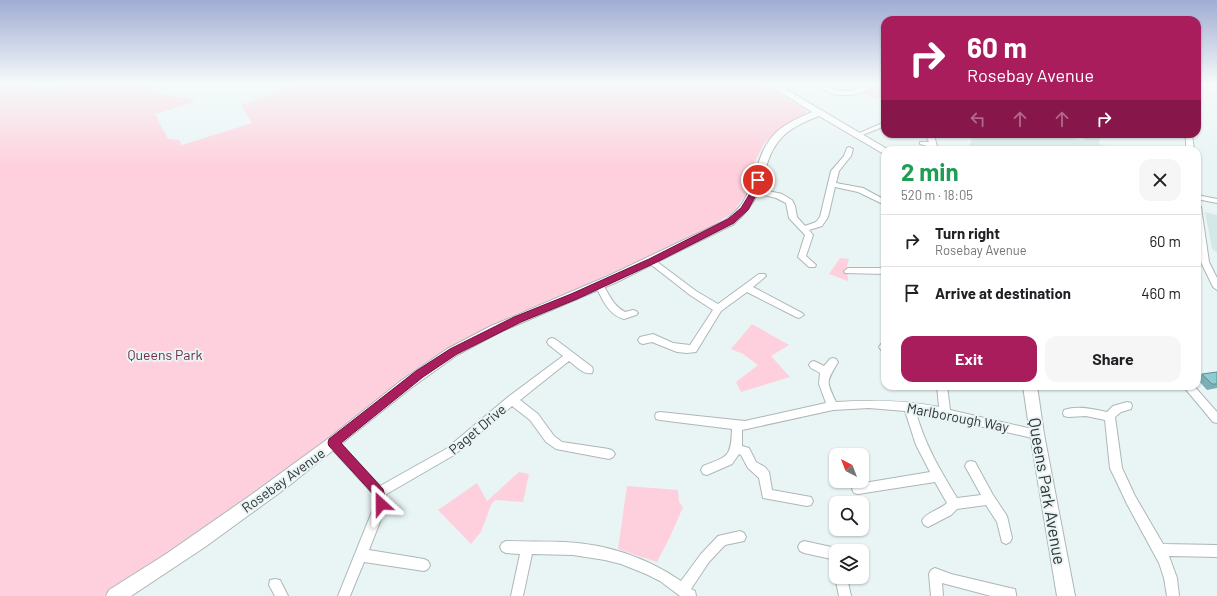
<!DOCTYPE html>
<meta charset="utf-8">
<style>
:root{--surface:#fff;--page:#f6f6f6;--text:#202124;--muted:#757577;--line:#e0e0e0;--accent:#a91d5d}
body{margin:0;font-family:Barlow,sans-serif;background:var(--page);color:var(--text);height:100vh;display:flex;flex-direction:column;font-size:15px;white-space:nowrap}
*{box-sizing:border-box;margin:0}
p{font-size:13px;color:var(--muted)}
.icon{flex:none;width:22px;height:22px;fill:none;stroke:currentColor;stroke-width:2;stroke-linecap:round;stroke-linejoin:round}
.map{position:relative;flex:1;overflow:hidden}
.drawer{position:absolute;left:881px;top:146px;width:320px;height:244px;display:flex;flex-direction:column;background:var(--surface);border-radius:12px;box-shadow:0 1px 3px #0004}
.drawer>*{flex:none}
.hud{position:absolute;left:881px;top:16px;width:320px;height:122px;border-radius:12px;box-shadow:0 1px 3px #0004;background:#a91d5d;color:#fff;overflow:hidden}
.needle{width:26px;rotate:318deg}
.controls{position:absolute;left:829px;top:448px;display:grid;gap:8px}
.controls a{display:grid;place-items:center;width:40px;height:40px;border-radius:8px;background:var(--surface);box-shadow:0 1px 3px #0004;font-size:20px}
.pin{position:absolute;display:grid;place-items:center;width:34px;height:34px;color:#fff;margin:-17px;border:2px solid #fff;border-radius:50%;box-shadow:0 1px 4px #0007}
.me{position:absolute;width:44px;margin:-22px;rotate:336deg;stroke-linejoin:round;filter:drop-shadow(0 0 3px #0008)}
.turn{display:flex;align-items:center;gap:14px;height:84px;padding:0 20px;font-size:18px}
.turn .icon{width:52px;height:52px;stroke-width:2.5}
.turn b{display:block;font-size:28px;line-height:34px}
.lanes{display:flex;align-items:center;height:38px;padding:0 20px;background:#0003;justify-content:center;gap:20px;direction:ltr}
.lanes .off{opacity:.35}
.round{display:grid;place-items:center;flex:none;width:42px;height:42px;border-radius:12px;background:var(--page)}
.overview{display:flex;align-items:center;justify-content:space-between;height:68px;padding:0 20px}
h1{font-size:24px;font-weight:700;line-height:30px;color:#1e9e55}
.primary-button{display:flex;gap:8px;margin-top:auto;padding:8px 20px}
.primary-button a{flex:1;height:46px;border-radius:12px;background:var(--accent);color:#fff;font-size:16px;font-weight:700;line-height:46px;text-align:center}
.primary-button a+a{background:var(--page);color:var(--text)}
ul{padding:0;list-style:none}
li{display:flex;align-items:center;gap:12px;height:52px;padding:0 20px;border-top:1px solid var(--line)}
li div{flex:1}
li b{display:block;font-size:15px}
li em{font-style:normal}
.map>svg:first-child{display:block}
.built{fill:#d4e8e9}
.green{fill:#fed0dd}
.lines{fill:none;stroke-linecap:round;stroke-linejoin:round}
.minor-casing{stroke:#adb7b8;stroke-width:2}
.tertiary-casing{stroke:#adb7b8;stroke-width:2}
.minor{fill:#fff;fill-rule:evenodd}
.tertiary{fill:#fff;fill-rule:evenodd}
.wall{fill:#79afb5}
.building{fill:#8dccd3;stroke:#638f94}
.route{fill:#a91d5d;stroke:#6e133c}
.labels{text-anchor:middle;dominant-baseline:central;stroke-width:4;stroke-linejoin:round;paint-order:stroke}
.park-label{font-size:14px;fill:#6f2e46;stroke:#e9f4f5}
.street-label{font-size:14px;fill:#313535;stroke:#e9f4f5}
.near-street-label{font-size:17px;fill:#313535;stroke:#e9f4f5}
</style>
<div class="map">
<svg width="1217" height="596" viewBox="0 0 1217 596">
<rect width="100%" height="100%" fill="#e9f4f5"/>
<path class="built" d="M 988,134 L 1056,134 L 1083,141 L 1084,134 L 1100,134 L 1099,144 L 1116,148 L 1116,150 L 968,150 L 972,138 Z
M 1205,212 L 1217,215 L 1217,253 L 1212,248 Z"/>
<path class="green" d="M 0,84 L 35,84 L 38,91 L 64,84 L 168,84 L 149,89 L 158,93 L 193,99 L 193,103 L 155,114 L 168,139 L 179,140 L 182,145 L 252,123 L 241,105 L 299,84 L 762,84 L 806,110 L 804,116 L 795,119 L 765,142 L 756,159 L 745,196 L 732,213 L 709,228 L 575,290 L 504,319 L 451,347 L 423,364 L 320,444 L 239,503 L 182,546 L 103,596 L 0,596 Z
M 877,84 L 885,84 L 885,96 L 876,98 L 862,92 L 871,90 Z
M 840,258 L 849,259 L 847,265 L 848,281 L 829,274 Z
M 752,324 L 789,345 L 771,356 L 790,377 L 741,392 L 736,382 L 758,365 L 743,354 L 731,349 Z
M 519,472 L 529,474 L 523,502 L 495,500 L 491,505 L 481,532 L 471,544 L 438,510 L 477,483 L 487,501 Z
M 627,486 L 678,490 L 679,502 L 683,507 L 670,537 L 657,562 L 618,549 Z"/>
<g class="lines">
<g class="minor-casing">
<path id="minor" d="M 816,84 C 826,84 833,91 844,91 C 856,92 864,84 875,84 C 860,99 831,99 816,84 Z
M 885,122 L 885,126 L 860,136 L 858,137 L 855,135 Z
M 925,134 L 932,134 L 935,139 L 938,150 L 930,150 L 930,147 L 920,144 L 920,142 L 929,142 Z
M 1173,134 L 1192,134 L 1194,150 L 1186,150 L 1186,138 Z
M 849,147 L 853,149 L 851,156 L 839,171 L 836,183 L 863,188 L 885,200 L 885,205 L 858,192 L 835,187 L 828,217 L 822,226 L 809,230 L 813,235 L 806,256 L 816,265 L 815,267 L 809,267 L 798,257 L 805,235 L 789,218 L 786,203 L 776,198 L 752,192 L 751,190 L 755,188 L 782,194 L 792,200 L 795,206 L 797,217 L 805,226 L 816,222 L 820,217 L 831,171 L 844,156 L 847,148 Z
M 1197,195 L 1217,199 L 1217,203 L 1197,199 Z
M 1197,205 L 1201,207 L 1209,262 L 1217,278 L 1217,290 L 1213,287 L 1201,262 L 1197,235 Z
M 652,258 L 696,291 L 718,304 L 759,274 L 765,274 L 766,276 L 753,287 L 802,313 L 804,315 L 799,318 L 796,317 L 747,292 L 721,311 L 696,352 L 687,353 L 677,352 L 652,342 L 643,344 L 640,343 L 638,340 L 640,337 L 653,334 L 673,343 L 690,345 L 713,310 L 690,295 L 649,263 L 648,261 Z
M 848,268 L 885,268 L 885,274 L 845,273 L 844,271 Z
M 599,282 L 602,283 C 609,294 613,306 625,312 L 633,310 L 636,311 L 638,313 L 636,315 L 624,319 C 608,315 602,298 595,285 Z
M 552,338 L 555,339 L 592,367 L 593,370 L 592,373 C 583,375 576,366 569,361 L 520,400 L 538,414 L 554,436 L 562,442 L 609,449 L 613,451 L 615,454 L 613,457 L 609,459 L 556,449 L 546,442 L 530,420 L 512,406 L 454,455 L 385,495 L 387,504 L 369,550 L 424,559 L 428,561 L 430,565 L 428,569 L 424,571 L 364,562 L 350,596 L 338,596 L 375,504 L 374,495 L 329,446 L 328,443 L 329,440 L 333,438 L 337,440 L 380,486 L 446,449 L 508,397 L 563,356 L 549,345 L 547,342 L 549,339 Z
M 884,343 L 885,343 L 885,351 L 881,350 L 879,347 L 881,344 Z
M 833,358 L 836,359 L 838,362 C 827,382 825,379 836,402 C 871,400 905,400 939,407 L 937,386 L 947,386 L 950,410 L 1041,431 L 1042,434 L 1041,437 L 1037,439 L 916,412 C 924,443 940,470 957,498 L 981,495 L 965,466 L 967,462 L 971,461 L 975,462 L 993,495 L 1007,516 L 1012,538 L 1010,542 L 1006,544 L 1002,542 L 997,522 L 986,505 L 957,509 L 951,515 L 928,527 L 924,525 L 922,521 C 926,512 940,510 947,503 L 935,482 L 858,494 L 854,493 L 852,489 L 854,485 L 858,484 L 930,472 L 916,445 L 905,411 L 869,408 L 833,410 L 742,430 L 742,446 L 749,448 L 756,462 L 765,467 L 769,472 L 772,490 L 811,497 L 813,501 L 811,505 L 807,506 L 763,498 L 759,478 L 748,468 L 741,455 L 739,454 L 732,464 L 707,475 L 703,474 L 701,470 L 703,466 C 728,456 731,458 732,429 L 660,420 L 656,419 L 655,416 L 656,413 L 660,412 L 745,421 L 826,403 L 819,384 L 820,373 L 811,368 L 809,365 L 811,362 L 814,361 L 824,366 L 830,359 Z
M 1183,386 L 1194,386 L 1217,412 L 1217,423 L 1213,422 Z
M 1127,402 L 1131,403 L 1132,406 L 1131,409 L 1121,412 L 1115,417 L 1122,468 L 1135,496 L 1163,544 L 1217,545 L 1217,557 L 1169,556 L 1177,578 L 1179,596 L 1167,596 L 1164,578 L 1159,563 L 1127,504 L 1110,468 L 1105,420 L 1086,416 L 1068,417 L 1064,416 L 1063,413 L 1064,410 C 1078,405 1093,409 1107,412 L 1113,406 Z
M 740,531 L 744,533 L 746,537 L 744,541 L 725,545 L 709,562 L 691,589 L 695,591 L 696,596 L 680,596 L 660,581 L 646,574 L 621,564 L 605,560 L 573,555 L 532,554 L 523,596 L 511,596 L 520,554 L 506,553 L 502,551 L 500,547 L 502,543 L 506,541 C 525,542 545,541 564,542 C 606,544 646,557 681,581 L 701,554 L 718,536 Z
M 804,541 L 836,548 L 841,551 L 836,551 L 836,560 L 804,553 L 800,551 L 798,547 L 800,543 Z
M 935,568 L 951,574 L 1010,588 L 1015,589 L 1016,594 L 1016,596 L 991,596 L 942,583 L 943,596 L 931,596 L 929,574 L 931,570 Z
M 836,574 L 836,577 L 847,577 L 851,596 L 839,596 L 835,577 Z
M 275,579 L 280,580 L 288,596 L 275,596 L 269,585 L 270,580 Z"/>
</g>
<g class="tertiary-casing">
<path id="tertiary" d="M 767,84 L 777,84 L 889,150 L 885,150 L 885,154 L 882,153 L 819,116 C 804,122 787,129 778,142 C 766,157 765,176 758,193 C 752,206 744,215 734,224 L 617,282 L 500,332 L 457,355 L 411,388 L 286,488 L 205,547 L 131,596 L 106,596 L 109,590 L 166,554 L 248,497 L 329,438 L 402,380 L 447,349 L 491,326 L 608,276 L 726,220 C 732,214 739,209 743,202 C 756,182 756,157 771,138 C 781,125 798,118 812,112 Z
M 1023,386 L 1037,386 L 1044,434 L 1075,596 L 1057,596 L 1030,434 Z"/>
</g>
<use href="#minor" class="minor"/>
<use href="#tertiary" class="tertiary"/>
</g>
<path class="wall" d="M 1217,372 L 1217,388 L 1207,390 L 1197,379 L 1197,378 L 1202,374 Z"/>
<path class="building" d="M 1217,372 L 1217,384 L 1212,384 L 1202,374 Z"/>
<linearGradient id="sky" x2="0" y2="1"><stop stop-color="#a0acd2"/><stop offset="0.5" stop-color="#f5fafa"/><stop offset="1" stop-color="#f5fafa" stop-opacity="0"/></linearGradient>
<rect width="1217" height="167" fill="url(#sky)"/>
<path class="route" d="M 756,178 L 758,178 L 762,180 L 759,190 L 748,210 L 734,223 L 655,263 L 577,299 L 521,322 L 457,354 L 423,377 L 341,443 L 383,489 L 387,504 L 385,508 L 381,509 L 377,508 L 374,495 L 329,446 L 328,443 L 329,439 L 416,371 L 450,349 L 514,317 L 571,294 L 649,259 L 728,219 L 741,208 L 752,190 Z"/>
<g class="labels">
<g class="park-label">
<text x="165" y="354">Queens Park</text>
</g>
<g class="street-label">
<text transform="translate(958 417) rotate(11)">Marlborough Way</text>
<text transform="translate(477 429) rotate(-40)">Paget Drive</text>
<text transform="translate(283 480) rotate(-36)">Rosebay Avenue</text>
</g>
<g class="near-street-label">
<text transform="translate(1048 491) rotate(80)">Queens Park Avenue</text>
</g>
</g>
</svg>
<div class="controls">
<a><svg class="needle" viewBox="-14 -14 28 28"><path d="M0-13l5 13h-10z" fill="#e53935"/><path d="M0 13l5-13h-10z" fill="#757577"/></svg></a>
<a><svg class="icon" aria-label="search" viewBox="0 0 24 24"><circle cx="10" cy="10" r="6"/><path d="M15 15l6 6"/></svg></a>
<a><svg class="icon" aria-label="layers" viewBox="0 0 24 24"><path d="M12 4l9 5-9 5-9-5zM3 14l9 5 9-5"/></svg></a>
</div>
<div class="pin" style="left:758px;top:180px;background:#d93025"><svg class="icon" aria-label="arrive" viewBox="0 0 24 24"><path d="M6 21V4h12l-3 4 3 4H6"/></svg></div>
<svg class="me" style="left:381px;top:504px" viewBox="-20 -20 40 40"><path d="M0-17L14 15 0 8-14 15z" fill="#a91d5d" stroke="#fff" stroke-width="4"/></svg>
<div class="hud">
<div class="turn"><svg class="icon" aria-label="right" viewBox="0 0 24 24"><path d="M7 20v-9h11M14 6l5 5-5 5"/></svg><div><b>60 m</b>Rosebay Avenue</div></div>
<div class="lanes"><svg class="icon off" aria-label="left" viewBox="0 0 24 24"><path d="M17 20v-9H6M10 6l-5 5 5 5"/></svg><svg class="icon off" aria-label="ahead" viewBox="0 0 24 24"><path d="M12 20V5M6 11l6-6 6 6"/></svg><svg class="icon off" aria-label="ahead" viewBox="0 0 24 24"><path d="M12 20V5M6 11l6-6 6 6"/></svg><svg class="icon" aria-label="right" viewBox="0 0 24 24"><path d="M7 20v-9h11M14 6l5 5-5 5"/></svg></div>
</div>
<section class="drawer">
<div class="overview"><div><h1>2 min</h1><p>520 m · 18:05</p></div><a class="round"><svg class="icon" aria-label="close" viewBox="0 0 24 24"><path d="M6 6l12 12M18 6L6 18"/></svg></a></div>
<ul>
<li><svg class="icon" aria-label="right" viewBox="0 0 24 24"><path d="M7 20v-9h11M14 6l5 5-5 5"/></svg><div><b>Turn right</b><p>Rosebay Avenue</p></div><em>60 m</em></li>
<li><svg class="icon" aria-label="arrive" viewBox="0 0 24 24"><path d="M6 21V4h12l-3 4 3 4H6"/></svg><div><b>Arrive at destination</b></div><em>460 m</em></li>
</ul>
<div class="primary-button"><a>Exit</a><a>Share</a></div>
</section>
</div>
